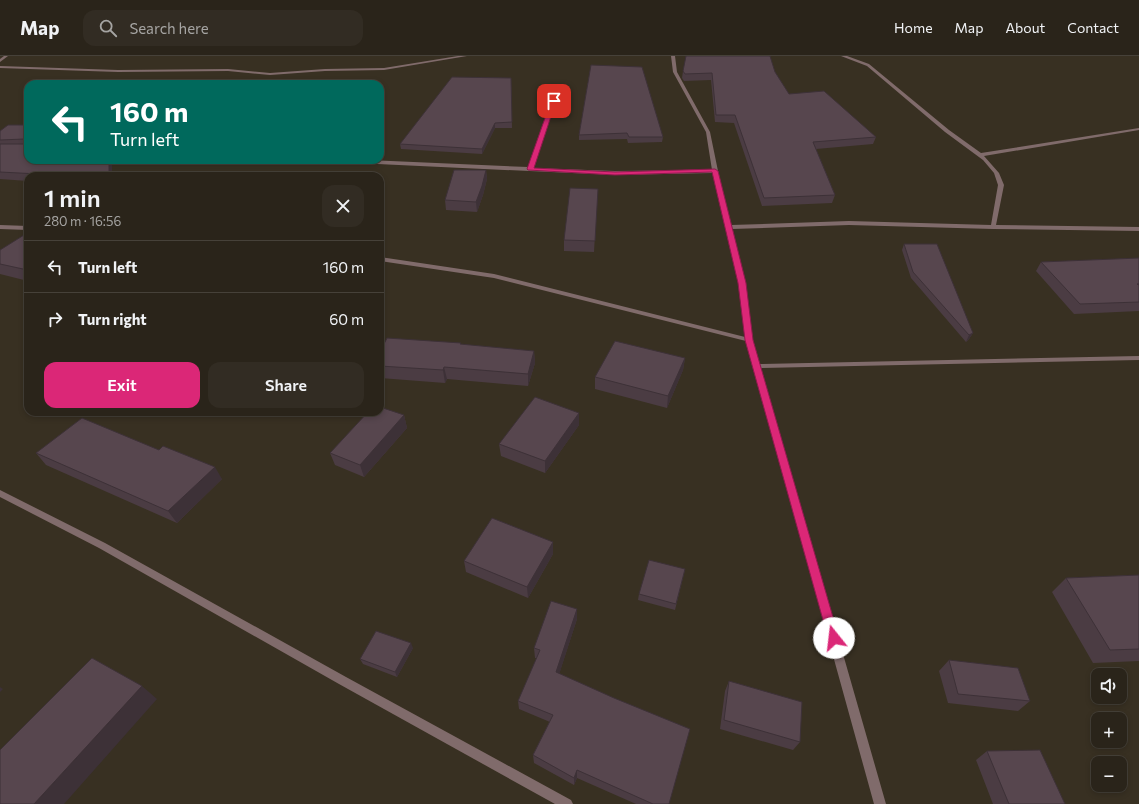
<!DOCTYPE html>
<meta charset="utf-8">
<style>
:root{--surface:#2a241a;--page:#322c23;--text:#f1f3f6;--muted:#a5a4a2;--line:#464139;--accent:#db2777}
body{margin:0;font-family:Commissioner,sans-serif;background:var(--page);color:var(--text);height:100vh;display:flex;flex-direction:column;font-size:15px;white-space:nowrap}
*{box-sizing:border-box;margin:0}
p{font-size:13px;color:var(--muted)}
.icon{flex:none;width:22px;height:22px;fill:none;stroke:currentColor;stroke-width:2;stroke-linecap:round;stroke-linejoin:round}
.map{position:relative;flex:1;overflow:hidden}
.side{position:absolute;left:24px;top:116px;width:360px;height:244px;display:flex;flex-direction:column;background:var(--surface);border-radius:12px;box-shadow:0 2px 6px #0003,0 0 0 1px var(--line)}
.side>*{flex:none}
.banner{position:absolute;left:24px;top:24px;width:360px;height:84px;border-radius:12px;box-shadow:0 2px 6px #0003,0 0 0 1px var(--line);background:#00695c;color:#fff;overflow:hidden}
.tools{position:absolute;left:1091px;top:612px;display:grid;gap:8px}
.tools a{display:grid;place-items:center;width:36px;height:36px;border-radius:8px;background:var(--surface);box-shadow:0 2px 6px #0003,0 0 0 1px var(--line);font-size:20px}
.pin{position:absolute;display:grid;place-items:center;width:34px;height:34px;color:#fff;margin:-17px;border-radius:8px;box-shadow:0 2px 6px #0006}
.me{position:absolute;width:44px;margin:-22px;rotate:344deg;stroke-linejoin:round;filter:drop-shadow(0 0 3px #0008)}
.turn{display:flex;align-items:center;gap:14px;height:84px;padding:0 20px;font-size:18px}
.turn .icon{width:52px;height:52px;stroke-width:2.5}
.turn b{display:block;font-size:28px;line-height:34px}
.round{display:grid;place-items:center;flex:none;width:42px;height:42px;border-radius:12px;background:var(--page)}
.headline{display:flex;align-items:center;justify-content:space-between;height:68px;padding:0 20px}
h1{font-size:24px;font-weight:600;line-height:30px}
.primary-button{display:flex;gap:8px;margin-top:auto;padding:8px 20px}
.primary-button a{flex:1;height:46px;border-radius:12px;background:var(--accent);color:#fff;font-size:16px;font-weight:600;line-height:46px;text-align:center}
.primary-button a+a{background:var(--page);color:var(--text)}
ul{padding:0;list-style:none}
li{display:flex;align-items:center;gap:12px;height:52px;padding:0 20px;border-top:1px solid var(--line)}
li div{flex:1}
li b{display:block;font-size:15px}
li em{font-style:normal}
header{display:flex;align-items:center;gap:24px;box-sizing:border-box;height:56px;padding:0 20px;background:var(--surface);border-bottom:1px solid var(--line)}
header strong{font-size:19px}
nav{display:flex;gap:22px;margin-inline-start:auto;font-size:14px}
.search{width:280px;height:36px;background:var(--page);display:flex;align-items:center;gap:10px;box-sizing:border-box;padding:0 14px;border-radius:12px;color:var(--muted);font-size:15px}
.map>svg:first-child{display:block}
.lines{fill:none;stroke-linecap:round;stroke-linejoin:round}
.minor{fill:#806b6b;fill-rule:evenodd}
.wall{fill:#4b3c43}
.shaded-wall{fill:#3d3137}
.building{fill:#57464e;stroke:#3d3137}
.route{fill:#db2777;stroke:#8e194d}
</style>
<header>
<strong>Map</strong>
<div class="search"><svg class="icon" aria-label="search" viewBox="0 0 24 24"><circle cx="10" cy="10" r="6"/><path d="M15 15l6 6"/></svg>Search here</div>
<nav><a>Home</a><a>Map</a><a>About</a><a>Contact</a></nav>
</header>
<div class="map">
<svg width="1139" height="748" viewBox="0 0 1139 748">
<rect width="100%" height="100%" fill="#383022"/>
<g class="lines">
<path class="minor" d="M 4,0 L 8,0 L 0,6 L 0,3 Z
M 458,0 L 467,0 L 384,14 L 325,15 L 270,19 L 228,15 L 118,16 L 0,12 L 0,10 L 118,14 L 228,13 L 270,17 L 325,13 L 384,12 Z
M 671,0 L 675,0 L 677,16 L 710,76 L 718,115 L 731,169 L 849,165 L 991,169 L 998,129 L 994,117 L 983,104 L 945,76 L 867,10 L 841,0 L 847,0 L 869,8 L 949,74 L 981,97 L 1139,72 L 1139,74 L 984,100 L 999,117 L 1004,129 L 996,169 L 1139,171 L 1139,175 L 993,173 L 849,169 L 732,173 L 745,227 L 753,284 L 759,308 L 1139,300 L 1139,304 L 761,312 L 886,748 L 874,748 L 746,285 L 494,222 L 380,205 L 380,201 L 494,218 L 745,281 L 739,227 L 713,117 L 615,119 L 335,106 L 332,104 L 368,104 L 528,111 L 552,45 L 554,44 L 556,45 L 533,112 L 615,115 L 712,114 L 706,76 L 673,16 Z
M 0,169 L 28,170 L 28,174 L 0,173 Z
M 0,434 L 105,487 L 346,621 L 571,744 L 573,748 L 555,748 L 339,628 L 99,492 L 0,441 Z"/>
</g>
<path class="wall" d="M 591,9 L 663,81 L 662,86 L 628,87 L 627,83 L 579,84 L 579,79 Z
M 683,15 L 775,16 L 789,38 L 876,81 L 873,88 L 816,93 L 835,139 L 832,147 L 762,150 L 734,67 L 715,66 L 711,24 L 684,25 L 682,22 Z
M 511,22 L 512,72 L 495,72 L 482,98 L 401,93 L 400,88 Z
M 28,69 L 28,104 L 112,104 L 112,120 L 28,120 L 28,125 L 0,123 L 0,75 Z
M 486,114 L 487,123 L 483,139 L 477,156 L 446,154 L 445,144 Z
M 597,143 L 594,196 L 564,195 L 564,184 Z
M 28,180 L 28,225 L 0,218 L 0,194 Z
M 904,188 L 973,277 L 969,283 L 966,286 L 911,222 L 902,194 Z
M 1139,202 L 1139,255 L 1074,258 L 1036,215 L 1041,206 Z
M 461,287 L 461,289 L 534,295 L 535,307 L 528,330 L 447,323 L 445,327 L 380,322 L 380,296 Z
M 685,302 L 683,314 L 667,352 L 595,333 L 595,321 Z
M 579,357 L 579,369 L 545,417 L 501,400 L 499,388 Z
M 404,359 L 407,372 L 364,421 L 335,409 L 330,397 Z
M 159,394 L 222,423 L 177,467 L 46,409 L 36,397 Z
M 553,486 L 553,498 L 528,542 L 466,516 L 464,505 Z
M 685,513 L 675,554 L 638,544 L 639,538 Z
M 1139,519 L 1139,605 L 1093,607 L 1052,536 L 1066,522 Z
M 577,553 L 577,563 L 559,618 L 669,748 L 636,748 L 577,722 L 574,729 L 534,707 L 533,699 L 550,666 L 519,653 L 518,645 L 537,602 L 535,602 L 534,592 Z
M 413,592 L 397,621 L 363,608 L 360,603 Z
M 949,604 L 1030,645 L 1018,655 L 948,647 L 939,615 Z
M 729,625 L 800,686 L 793,694 L 720,673 L 725,635 Z
M 987,695 L 1065,748 L 993,748 L 976,704 Z"/>
<path class="shaded-wall" d="M 495,67 L 495,72 L 482,98 L 482,93 Z
M 109,104 L 112,104 L 112,120 L 109,120 Z
M 486,114 L 487,123 L 483,139 L 477,156 L 476,146 Z
M 28,210 L 28,221 L 23,213 Z
M 973,277 L 969,283 L 966,286 L 969,279 Z
M 534,295 L 535,307 L 528,330 L 528,318 Z
M 685,302 L 683,314 L 667,352 L 668,340 Z
M 444,311 L 447,323 L 445,327 L 443,314 Z
M 579,357 L 579,369 L 545,417 L 545,405 Z
M 404,359 L 407,372 L 364,421 L 360,409 Z
M 215,411 L 222,423 L 177,467 L 168,455 Z
M 553,486 L 553,498 L 528,542 L 527,531 Z
M 577,553 L 577,563 L 557,625 L 556,616 Z
M 411,587 L 413,592 L 397,621 L 395,616 Z
M 142,630 L 157,643 L 64,748 L 34,748 Z
M 0,631 L 3,633 L 0,636 Z
M 577,714 L 577,722 L 574,729 L 574,722 Z"/>
<path class="building" d="M 686,0 L 770,0 L 775,16 L 789,38 L 824,35 L 876,81 L 813,86 L 835,139 L 764,142 L 735,59 L 716,59 L 712,17 L 685,18 L 683,15 Z
M 591,9 L 642,11 L 663,81 L 629,81 L 627,77 L 579,79 Z
M 452,21 L 511,22 L 512,66 L 495,67 L 482,93 L 400,88 Z
M 8,69 L 28,69 L 28,104 L 109,104 L 109,120 L 77,120 L 0,116 L 0,88 L 24,88 L 25,86 L 24,83 L 0,84 L 0,75 Z
M 454,114 L 486,114 L 482,130 L 476,146 L 445,144 Z
M 570,132 L 598,133 L 595,185 L 564,184 Z
M 24,179 L 28,180 L 28,210 L 23,213 L 0,208 L 0,194 Z
M 904,188 L 937,188 L 973,277 L 969,279 L 913,216 Z
M 1139,202 L 1139,228 L 1137,228 L 1139,229 L 1139,246 L 1080,248 L 1041,206 Z
M 387,282 L 461,287 L 460,288 L 534,295 L 528,318 L 444,311 L 443,314 L 380,310 L 380,296 Z
M 615,285 L 685,302 L 668,340 L 595,321 Z
M 535,341 L 579,357 L 545,405 L 499,388 Z
M 380,351 L 404,359 L 360,409 L 330,397 L 368,356 L 380,356 Z
M 82,362 L 159,394 L 163,390 L 215,411 L 168,455 L 36,397 Z
M 492,462 L 553,486 L 527,531 L 464,505 Z
M 649,504 L 685,513 L 676,548 L 639,538 Z
M 1139,519 L 1139,593 L 1110,594 L 1066,522 Z
M 551,545 L 577,553 L 556,616 L 614,642 L 690,673 L 669,748 L 653,748 L 577,714 L 574,722 L 533,699 L 553,659 L 518,645 L 540,594 L 534,592 Z
M 376,575 L 411,587 L 395,616 L 360,603 Z
M 92,602 L 142,630 L 34,748 L 0,748 L 0,694 Z
M 949,604 L 1018,612 L 1030,645 L 958,638 Z
M 729,625 L 802,646 L 800,686 L 724,664 Z
M 1040,694 L 1065,748 L 1009,748 L 987,695 Z"/>
<path class="route" d="M 554,44 L 556,45 L 534,112 L 615,116 L 715,113 L 718,115 L 746,227 L 753,284 L 839,582 L 838,586 L 834,587 L 829,586 L 828,582 L 745,284 L 738,227 L 712,116 L 615,119 L 528,114 L 527,113 L 551,45 Z"/>
</svg>
<div class="tools">
<a><svg class="icon" aria-label="sound" viewBox="0 0 24 24"><path d="M4 9h4l5-4v14l-5-4H4zM17 9q2 3 0 6"/></svg></a>
<a>+</a>
<a>−</a>
</div>
<div class="pin" style="left:554px;top:45px;background:#d93025"><svg class="icon" aria-label="arrive" viewBox="0 0 24 24"><path d="M6 21V4h12l-3 4 3 4H6"/></svg></div>
<svg class="me" style="left:834px;top:582px" viewBox="-20 -20 40 40"><circle r="19" fill="#fff"/><path d="M0-13L10 11 0 6-10 11z" fill="#db2777"/></svg>
<div class="banner">
<div class="turn"><svg class="icon" aria-label="left" viewBox="0 0 24 24"><path d="M17 20v-9H6M10 6l-5 5 5 5"/></svg><div><b>160 m</b>Turn left</div></div>
</div>
<section class="side">
<div class="headline"><div><h1>1 min</h1><p>280 m · 16:56</p></div><a class="round"><svg class="icon" aria-label="close" viewBox="0 0 24 24"><path d="M6 6l12 12M18 6L6 18"/></svg></a></div>
<ul>
<li><svg class="icon" aria-label="left" viewBox="0 0 24 24"><path d="M17 20v-9H6M10 6l-5 5 5 5"/></svg><div><b>Turn left</b></div><em>160 m</em></li>
<li><svg class="icon" aria-label="right" viewBox="0 0 24 24"><path d="M7 20v-9h11M14 6l5 5-5 5"/></svg><div><b>Turn right</b></div><em>60 m</em></li>
</ul>
<div class="primary-button"><a>Exit</a><a>Share</a></div>
</section>
</div>
